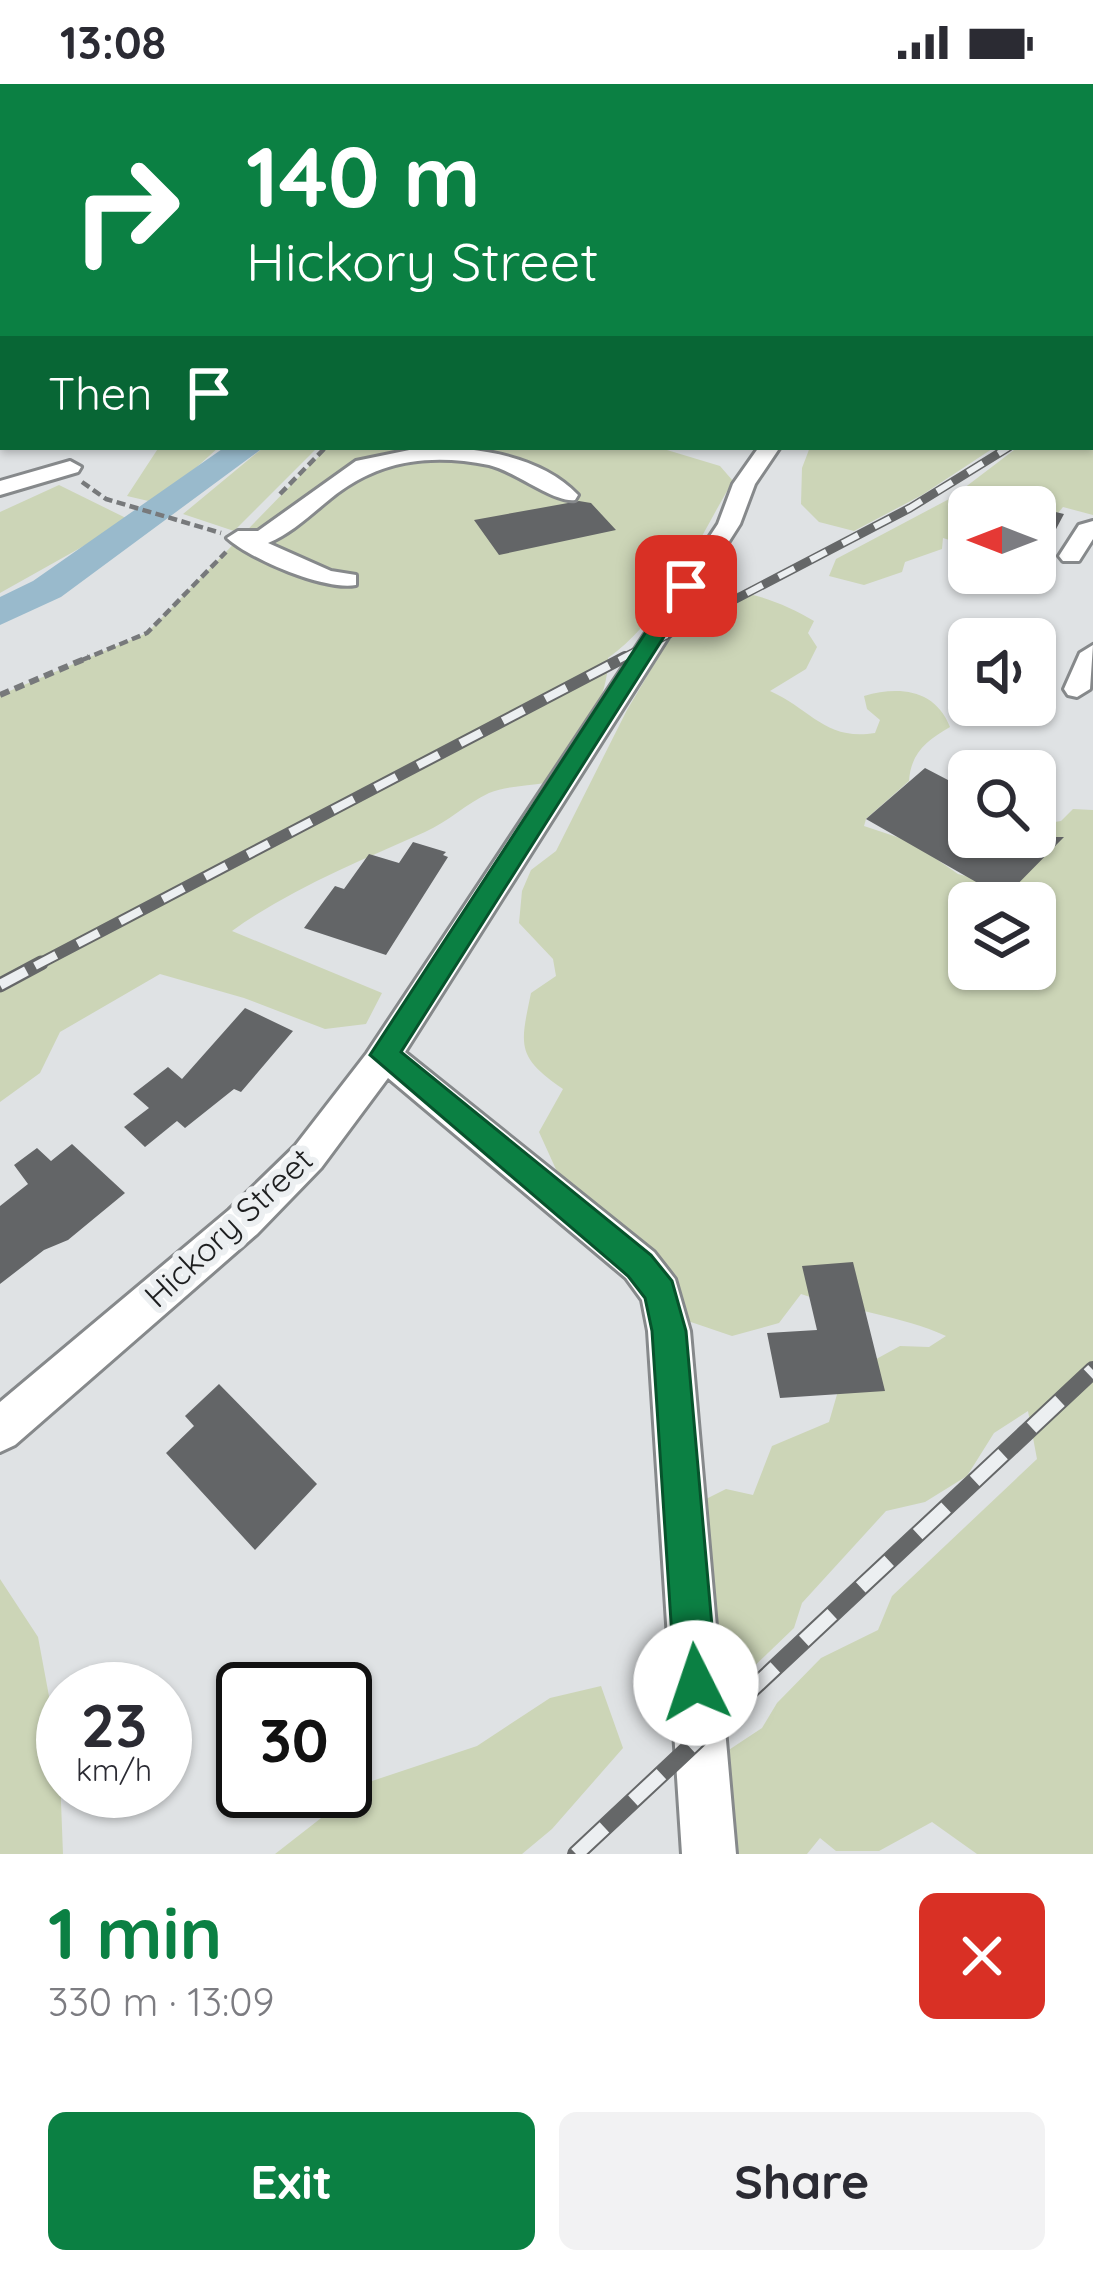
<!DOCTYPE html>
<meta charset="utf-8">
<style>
:root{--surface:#fff;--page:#f2f2f3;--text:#2b2b33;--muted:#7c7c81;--accent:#0b8043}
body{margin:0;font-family:Quicksand,sans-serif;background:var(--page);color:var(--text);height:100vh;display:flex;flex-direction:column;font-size:45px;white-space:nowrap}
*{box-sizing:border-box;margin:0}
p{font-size:39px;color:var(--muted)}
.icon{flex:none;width:66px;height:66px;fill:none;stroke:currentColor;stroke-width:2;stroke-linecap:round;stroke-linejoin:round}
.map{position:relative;height:1770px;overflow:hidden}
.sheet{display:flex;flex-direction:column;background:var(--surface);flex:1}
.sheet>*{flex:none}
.banner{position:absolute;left:0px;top:0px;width:1095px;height:366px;box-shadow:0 3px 9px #0004;background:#0b8043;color:#fff;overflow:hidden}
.needle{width:78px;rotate:270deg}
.controls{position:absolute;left:948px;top:402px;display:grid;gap:24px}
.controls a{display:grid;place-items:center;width:108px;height:108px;border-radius:18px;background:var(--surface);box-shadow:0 3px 9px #0004;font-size:60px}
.speed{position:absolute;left:36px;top:1578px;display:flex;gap:24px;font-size:60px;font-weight:700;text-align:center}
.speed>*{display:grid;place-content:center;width:156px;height:156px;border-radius:50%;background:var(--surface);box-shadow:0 3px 9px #0004;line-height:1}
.speed small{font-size:30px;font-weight:400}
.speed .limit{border:6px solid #111;border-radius:18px;background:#fff;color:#111}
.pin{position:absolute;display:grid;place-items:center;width:102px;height:102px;color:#fff;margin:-51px;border-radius:24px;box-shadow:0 6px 18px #0006}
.me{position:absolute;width:132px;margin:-66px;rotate:356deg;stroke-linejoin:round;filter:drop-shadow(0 0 9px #0008)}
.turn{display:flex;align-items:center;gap:42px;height:252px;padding:0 48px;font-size:54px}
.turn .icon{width:156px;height:156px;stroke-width:2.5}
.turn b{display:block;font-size:84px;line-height:102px}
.then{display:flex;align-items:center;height:114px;padding:0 48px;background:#0003;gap:24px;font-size:45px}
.round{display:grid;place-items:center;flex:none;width:126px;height:126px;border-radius:18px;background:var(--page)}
.headline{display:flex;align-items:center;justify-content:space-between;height:204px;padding:0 48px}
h1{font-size:72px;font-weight:700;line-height:90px;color:var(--accent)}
.cta{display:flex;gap:24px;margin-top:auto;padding:24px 48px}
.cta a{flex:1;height:138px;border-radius:18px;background:var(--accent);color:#fff;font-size:48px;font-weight:700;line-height:138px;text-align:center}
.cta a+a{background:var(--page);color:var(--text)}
.status{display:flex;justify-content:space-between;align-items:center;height:84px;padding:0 60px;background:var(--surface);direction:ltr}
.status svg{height:33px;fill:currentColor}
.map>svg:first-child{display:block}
.green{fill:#ccd5b7;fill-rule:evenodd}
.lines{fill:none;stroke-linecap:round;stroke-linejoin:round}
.canal{fill:#99bacc;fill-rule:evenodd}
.river{fill:#99bacc;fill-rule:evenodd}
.building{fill:#636567}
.minor-casing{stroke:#86898b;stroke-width:6}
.major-casing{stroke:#86898b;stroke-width:6}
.path-far1{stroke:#77797b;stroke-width:4.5;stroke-dasharray:9 4.5;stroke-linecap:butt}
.path{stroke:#77797b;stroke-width:6;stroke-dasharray:10 6;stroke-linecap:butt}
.minor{fill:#fff;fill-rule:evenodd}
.major{fill:#fff;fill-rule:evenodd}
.rail-far3-casing{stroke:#656768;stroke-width:9}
.rail-far2-casing{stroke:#656768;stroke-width:12}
.rail-far1-casing{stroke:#656768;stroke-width:15}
.rail-casing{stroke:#656768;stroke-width:18}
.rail-far3{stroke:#eceff1;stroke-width:6;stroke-dasharray:18;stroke-linecap:butt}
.rail-far2{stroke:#eceff1;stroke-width:8;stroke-dasharray:24;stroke-linecap:butt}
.rail-far1{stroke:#eceff1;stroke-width:10;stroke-dasharray:30;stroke-linecap:butt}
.rail{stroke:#eceff1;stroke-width:14;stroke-dasharray:39;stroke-linecap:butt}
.route{fill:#0b8043;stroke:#07532c;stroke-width:3}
.labels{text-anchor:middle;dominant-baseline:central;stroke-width:12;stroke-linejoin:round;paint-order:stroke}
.street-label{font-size:33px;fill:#1d1e1f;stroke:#eceff1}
</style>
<div class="status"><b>13:08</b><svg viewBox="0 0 49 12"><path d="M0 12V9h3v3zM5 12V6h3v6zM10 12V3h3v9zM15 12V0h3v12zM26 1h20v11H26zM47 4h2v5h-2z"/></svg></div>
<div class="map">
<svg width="1093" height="1770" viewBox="0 0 1093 1770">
<rect width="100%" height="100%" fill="#dfe2e4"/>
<path class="green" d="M 1093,307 L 1093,431 L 1063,423 L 1058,429 L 1003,415 L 998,423 L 969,423 L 969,462 L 943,454 L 942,465 L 905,478 L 902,488 L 864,501 L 829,492 L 836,475 L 951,414 L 1018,363 L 1092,363 Z
M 159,363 L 219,363 L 157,419 L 127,412 Z
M 264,363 L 318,363 L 234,447 L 183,430 Z
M 328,363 L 657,363 L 720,382 L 733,397 C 698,455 665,534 608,574 C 609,620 574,664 545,699 C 528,702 506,702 489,709 C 467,719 448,738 425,748 C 358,778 292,804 232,847 L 382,909 L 366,940 L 325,945 L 244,914 L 160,890 L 60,948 L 40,989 L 0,1018 L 0,611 L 147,549 Z
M 810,363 L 995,363 L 922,411 L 854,447 L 819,438 L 801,420 L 802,384 Z
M 59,401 L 130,436 L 0,509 L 0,428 Z
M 736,508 C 763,511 790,523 814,537 L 808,549 L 817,563 L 806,585 L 770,607 C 811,625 825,657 875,649 L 880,636 L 867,625 L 864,612 C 899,602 935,605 950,643 C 926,657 911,669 909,697 L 866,735 L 864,742 L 912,758 L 958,790 L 992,799 L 1035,753 L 1035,741 L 1061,737 L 1073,725 L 1093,726 L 1093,1770 L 977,1770 L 932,1738 L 879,1767 L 836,1767 L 820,1754 L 807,1770 L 689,1770 L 712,1677 L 762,1644 L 777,1619 L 821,1574 L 878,1546 L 892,1512 L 1037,1375 L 1028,1327 L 994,1349 L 967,1392 L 925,1418 L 886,1427 L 802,1519 L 794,1544 L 744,1592 L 689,1604 L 698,1419 L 726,1405 L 753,1411 L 772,1362 L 829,1338 L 838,1307 L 869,1279 L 900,1262 L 929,1263 L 946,1252 C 900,1231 849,1227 801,1210 L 779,1239 L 732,1252 L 685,1236 L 593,1120 L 559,1092 L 539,1048 L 563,1005 C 516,973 520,962 531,909 L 556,892 L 553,875 L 519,839 L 522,807 L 531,786 L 556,767 L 627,626 L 679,538 L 707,536 L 713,515 ZM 969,819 L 1035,819 L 1035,885 L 969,885 Z
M 0,1495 L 38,1553 L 59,1666 L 63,1770 L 0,1770 Z
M 601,1602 L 623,1664 L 552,1745 L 522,1770 L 275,1770 L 366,1699 L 477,1662 L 550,1614 Z"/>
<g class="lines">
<path class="canal" d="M 1092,85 L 1093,85 L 1093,93 L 1092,93 Z"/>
<path class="river" d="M 225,363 L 264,363 L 61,513 L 0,541 L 0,513 L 33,497 Z"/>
</g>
<path class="building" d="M 579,417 L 591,419 L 616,446 L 499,471 L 474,436 Z
M 1035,423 L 1064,430 L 1035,485 Z
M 925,684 L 969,707 L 969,753 L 1064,753 L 1004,814 L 866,735 Z
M 413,758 L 446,768 L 443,771 L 448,773 L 386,871 L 304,844 L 335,802 L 344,805 L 369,770 L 399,779 Z
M 245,924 L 293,947 L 241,1008 L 234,1005 L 185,1044 L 177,1037 L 145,1063 L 124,1043 L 149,1024 L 133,1010 L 168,983 L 182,995 Z
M 72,1060 L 125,1109 L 68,1156 L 44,1166 L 0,1200 L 0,1122 L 28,1100 L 14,1081 L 37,1064 L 51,1077 Z
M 853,1178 L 885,1307 L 780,1314 L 767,1249 L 817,1246 L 802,1182 Z
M 219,1300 L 317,1400 L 255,1466 L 166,1369 L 194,1342 L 185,1332 Z"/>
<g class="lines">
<g class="minor-casing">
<path id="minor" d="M 578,0 L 590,0 L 590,3 L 578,3 Z
M 665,0 L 677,0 L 677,3 L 665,3 Z
M 935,0 L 947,0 L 949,3 L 937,3 Z
M 0,18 L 3,18 L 3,26 L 0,26 Z
M 0,74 L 3,74 L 3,83 L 0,83 Z
M 3,167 L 3,177 L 0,178 L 0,168 Z
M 1092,193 L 1093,193 L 1093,204 L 1092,204 Z
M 0,270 L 3,271 L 3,287 L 0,286 Z
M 424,363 C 476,363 540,371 578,411 L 575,416 C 554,419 515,387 489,381 C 430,369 377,376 330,415 C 310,431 292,449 268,459 L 331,487 L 356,491 L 356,501 C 325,507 250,475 227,454 L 238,447 L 258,447 L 356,377 Z
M 759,363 L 780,363 L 755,400 L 740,440 L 405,968 L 654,1168 L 675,1195 L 690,1247 L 736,1770 L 682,1770 L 648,1247 L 642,1216 L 626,1194 L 388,994 L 321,1084 L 257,1150 L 15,1361 L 0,1368 L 0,1318 L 229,1126 L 295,1062 L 367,969 L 718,440 L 733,400 Z
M 70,377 L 81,383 L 78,388 L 0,411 L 0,397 Z
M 1093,437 L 1093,455 L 1079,477 L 1063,477 L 1059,472 L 1079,441 Z
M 1093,561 L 1090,605 L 1077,613 L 1068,611 L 1064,605 L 1080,569 Z"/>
</g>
<g class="major-casing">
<path id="major" d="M 260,0 L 447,0 L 449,3 L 262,3 Z
M 1092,10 L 1093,10 L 1093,20 L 1092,20 Z"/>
</g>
<path class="path-far1" d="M 82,398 L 106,415 L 221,449
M 280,410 L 326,363
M 82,576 L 147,549 L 226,468"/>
<path class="path" d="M 0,611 L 89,573"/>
<use href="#minor" class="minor"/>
<use href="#major" class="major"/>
<g class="rail-far3-casing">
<path id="rail-far3" d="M 619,576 L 910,424 L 1009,363"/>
</g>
<g class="rail-far2-casing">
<path id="rail-far2" d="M 35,882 L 625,573"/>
</g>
<g class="rail-far1-casing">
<path id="rail-far1" d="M 0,901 L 41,879"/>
</g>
<g class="rail-casing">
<path id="rail" d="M 576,1770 L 1093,1286"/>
</g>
<use href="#rail-far3" class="rail-far3"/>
<use href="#rail-far2" class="rail-far2"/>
<use href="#rail-far1" class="rail-far1"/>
<use href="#rail" class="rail"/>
</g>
<path class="route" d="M 686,497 L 696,502 L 401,968 L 651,1171 L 672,1197 L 686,1247 L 717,1599 L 711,1614 L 696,1620 L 681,1614 L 675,1599 L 652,1247 L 645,1214 L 628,1192 L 370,971 L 676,502 Z"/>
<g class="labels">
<g class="street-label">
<text transform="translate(228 1143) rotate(-43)">Hickory Street</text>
</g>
</g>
</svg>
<div class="controls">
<a><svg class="needle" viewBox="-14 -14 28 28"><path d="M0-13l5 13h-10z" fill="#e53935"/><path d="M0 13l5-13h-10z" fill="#7c7c81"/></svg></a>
<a><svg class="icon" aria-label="sound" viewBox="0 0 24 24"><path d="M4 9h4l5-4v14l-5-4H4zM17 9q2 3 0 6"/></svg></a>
<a><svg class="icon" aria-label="search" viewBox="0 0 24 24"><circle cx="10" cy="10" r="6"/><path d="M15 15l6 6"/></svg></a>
<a><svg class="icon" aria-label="layers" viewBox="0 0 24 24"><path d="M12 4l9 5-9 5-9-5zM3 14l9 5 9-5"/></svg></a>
</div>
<div class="speed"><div>23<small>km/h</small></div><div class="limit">30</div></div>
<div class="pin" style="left:686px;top:502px;background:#d93025"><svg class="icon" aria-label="arrive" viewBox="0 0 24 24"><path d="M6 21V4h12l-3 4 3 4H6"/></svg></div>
<svg class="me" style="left:696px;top:1599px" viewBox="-20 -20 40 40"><circle r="19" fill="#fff"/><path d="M0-13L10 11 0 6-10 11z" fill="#0b8043"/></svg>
<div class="banner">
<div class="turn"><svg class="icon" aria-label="right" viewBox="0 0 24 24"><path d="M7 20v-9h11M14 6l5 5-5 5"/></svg><div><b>140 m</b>Hickory Street</div></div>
<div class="then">Then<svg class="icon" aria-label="arrive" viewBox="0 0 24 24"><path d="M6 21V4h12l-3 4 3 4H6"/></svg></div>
</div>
</div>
<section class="sheet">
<div class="headline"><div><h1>1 min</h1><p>330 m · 13:09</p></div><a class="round" style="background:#d93025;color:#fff"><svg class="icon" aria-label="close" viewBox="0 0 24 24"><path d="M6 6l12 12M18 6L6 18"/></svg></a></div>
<div class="cta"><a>Exit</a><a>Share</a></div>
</section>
